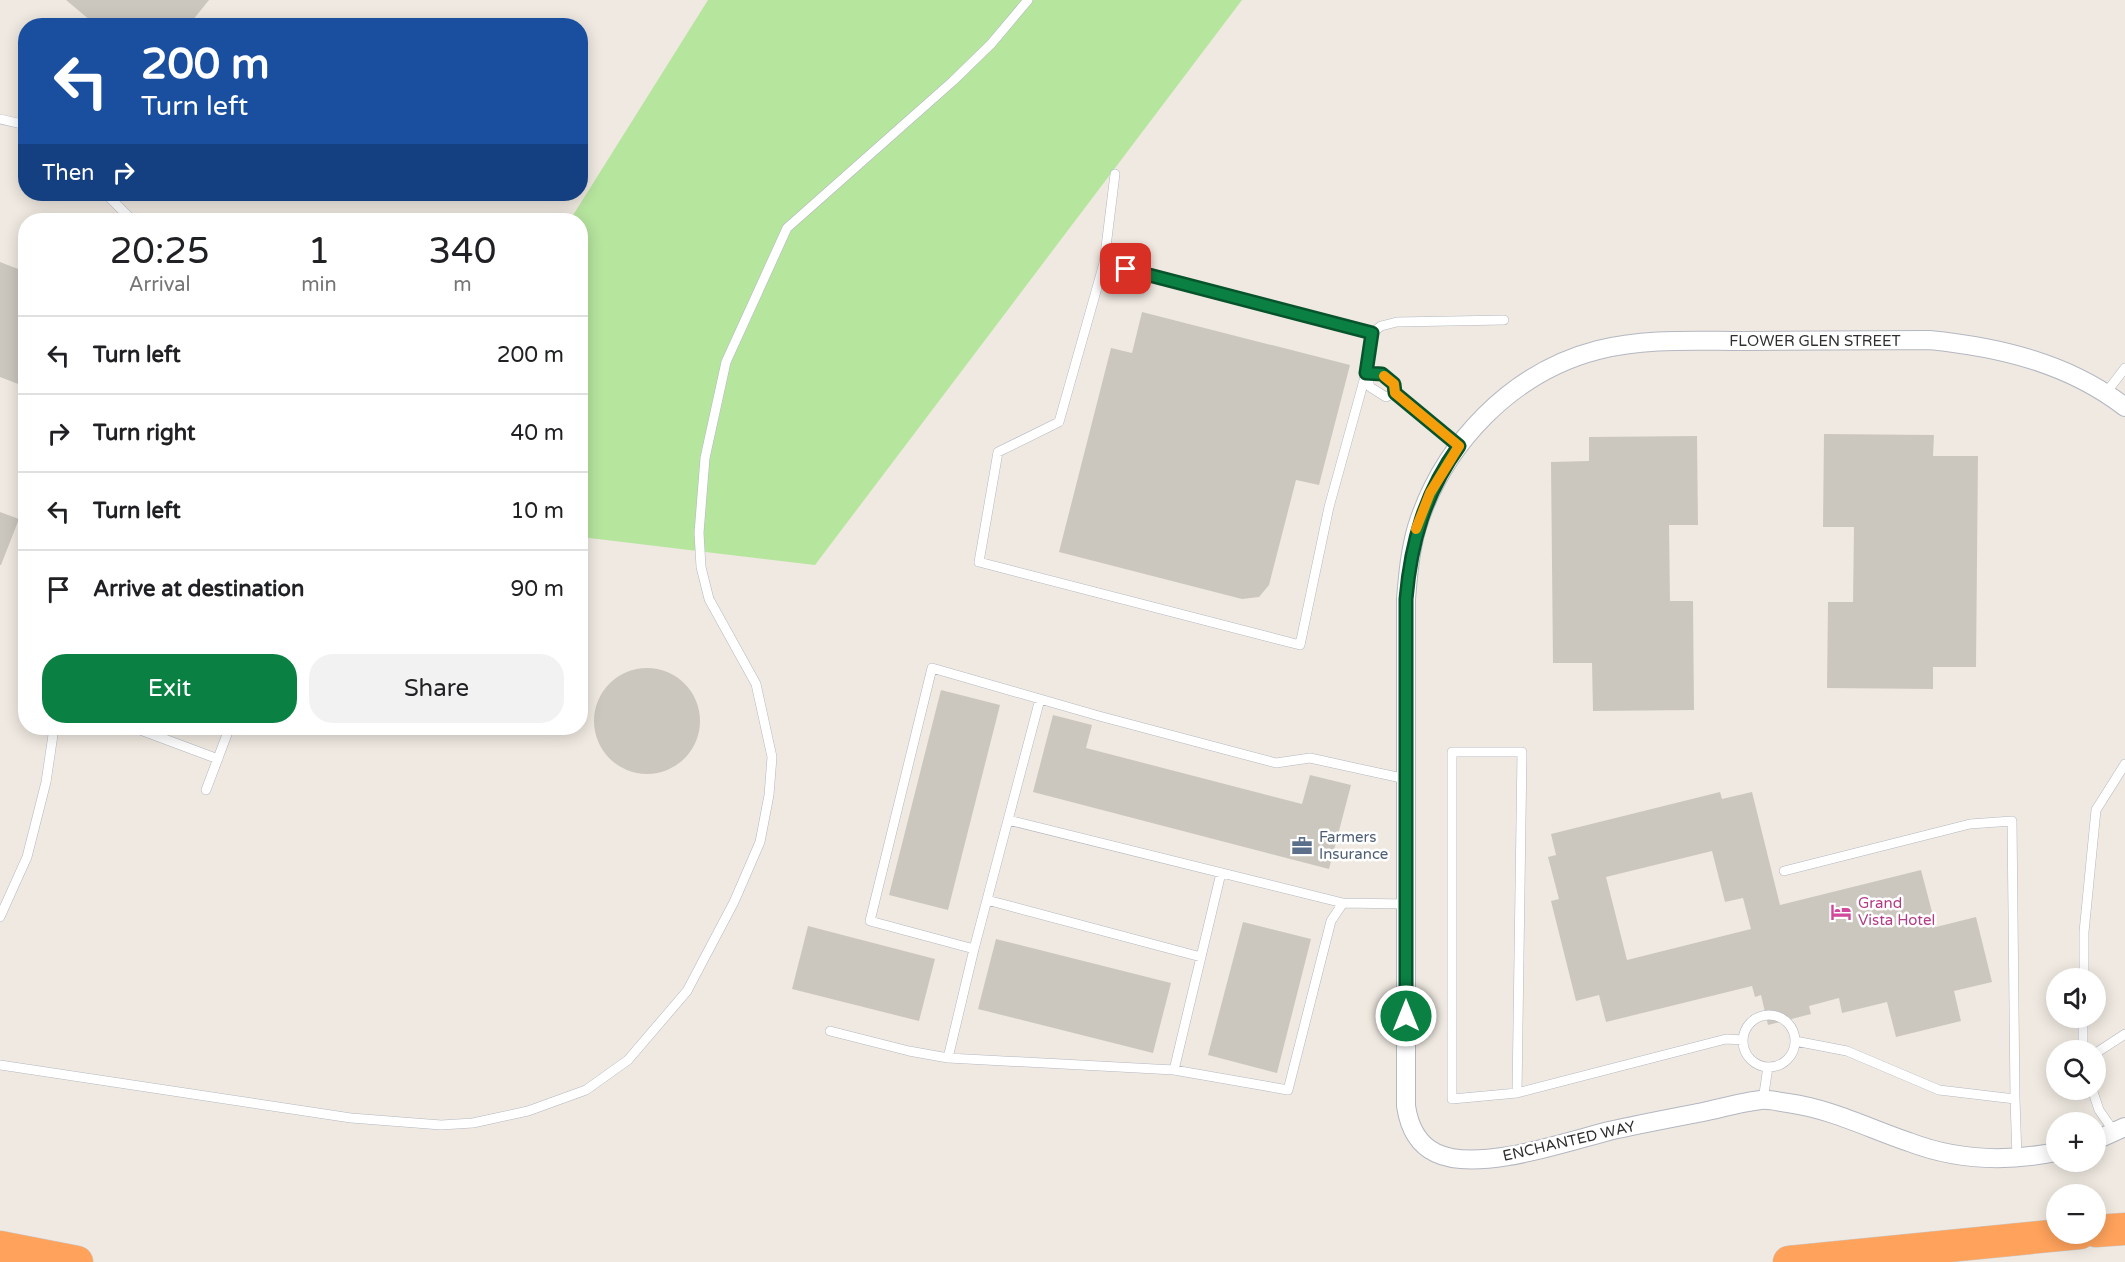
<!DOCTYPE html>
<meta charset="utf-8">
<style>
:root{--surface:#fff;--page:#f2f2f2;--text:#202124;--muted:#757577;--line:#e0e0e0;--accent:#0b8043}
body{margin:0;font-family:"Varela Round",sans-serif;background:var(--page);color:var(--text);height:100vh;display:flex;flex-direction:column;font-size:22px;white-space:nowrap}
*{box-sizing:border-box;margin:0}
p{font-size:20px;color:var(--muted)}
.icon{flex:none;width:33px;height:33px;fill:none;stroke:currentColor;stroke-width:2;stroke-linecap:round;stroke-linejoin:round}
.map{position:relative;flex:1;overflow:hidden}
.drawer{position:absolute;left:18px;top:213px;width:570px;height:522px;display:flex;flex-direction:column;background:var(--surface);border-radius:24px;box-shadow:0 3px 15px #0003}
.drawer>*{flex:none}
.guide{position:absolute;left:18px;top:18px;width:570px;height:183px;border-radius:24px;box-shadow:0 3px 15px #0003;background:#1a4fa0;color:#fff;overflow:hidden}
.tools{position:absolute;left:2046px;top:968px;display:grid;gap:12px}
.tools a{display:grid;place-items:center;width:60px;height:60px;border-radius:50%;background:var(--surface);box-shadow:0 3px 15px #0003;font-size:30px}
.pin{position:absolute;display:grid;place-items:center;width:51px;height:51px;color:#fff;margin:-26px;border-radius:12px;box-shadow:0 3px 9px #0006}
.me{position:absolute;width:66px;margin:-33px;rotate:0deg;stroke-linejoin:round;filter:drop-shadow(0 0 4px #0008)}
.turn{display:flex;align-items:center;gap:21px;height:126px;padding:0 24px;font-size:27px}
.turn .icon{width:78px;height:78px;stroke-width:2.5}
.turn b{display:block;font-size:42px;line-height:51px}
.then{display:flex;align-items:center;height:57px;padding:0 24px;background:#0003;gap:12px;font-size:22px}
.eta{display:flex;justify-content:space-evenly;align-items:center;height:102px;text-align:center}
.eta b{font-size:36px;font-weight:600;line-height:42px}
.action{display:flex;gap:12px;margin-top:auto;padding:12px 24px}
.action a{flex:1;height:69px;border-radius:24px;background:var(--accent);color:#fff;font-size:24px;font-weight:600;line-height:69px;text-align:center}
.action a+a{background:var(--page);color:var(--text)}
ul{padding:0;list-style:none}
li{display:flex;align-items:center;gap:18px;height:78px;padding:0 24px;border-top:2px solid var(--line)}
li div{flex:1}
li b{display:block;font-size:22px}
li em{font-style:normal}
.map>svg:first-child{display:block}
.green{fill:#b6e59e}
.building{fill:#cbc7bf;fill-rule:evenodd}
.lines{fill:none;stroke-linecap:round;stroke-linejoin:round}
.lane-casing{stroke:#b4b7c1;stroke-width:10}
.street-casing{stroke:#b4b7c1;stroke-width:20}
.highway-casing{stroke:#c9c9c9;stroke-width:33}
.lane{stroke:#fff;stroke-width:9}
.street{stroke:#fff;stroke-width:18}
.highway{stroke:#ffa35c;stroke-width:32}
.route-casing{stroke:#07532c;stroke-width:15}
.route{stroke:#0b8043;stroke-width:10}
.slow{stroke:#f59e0b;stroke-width:10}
.labels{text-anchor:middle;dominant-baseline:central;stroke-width:5;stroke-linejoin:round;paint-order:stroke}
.street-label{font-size:15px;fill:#2e2e2e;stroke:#fff}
.service-label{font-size:15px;fill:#4e5e75;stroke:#fff;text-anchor:start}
.hotel-label{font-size:15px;fill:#b23c85;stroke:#fff;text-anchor:start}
</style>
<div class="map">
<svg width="2125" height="1262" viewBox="0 0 2125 1262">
<rect width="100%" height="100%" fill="#efe9e1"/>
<path class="green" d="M 708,0 L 1242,0 L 815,565 L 581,537 L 580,220 L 570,220 Z"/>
<path class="building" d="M 66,0 L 209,0 L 188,26 L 97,26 Z
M 0,262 L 26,272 L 26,387 L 0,377 Z
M 1142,312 L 1350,365 L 1319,485 L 1296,480 L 1269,585 L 1259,597 L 1242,599 L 1059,552 L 1111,348 L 1132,353 Z
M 1824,434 L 1934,435 L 1933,456 L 1978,456 L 1976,667 L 1933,667 L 1933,689 L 1827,688 L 1828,602 L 1853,602 L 1854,527 L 1823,527 Z
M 1697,436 L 1698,525 L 1669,525 L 1670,601 L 1693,601 L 1694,710 L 1593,711 L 1592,663 L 1553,663 L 1551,462 L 1589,461 L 1589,437 Z
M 0,512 L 19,519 L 1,565 L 0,565 Z
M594 721a53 53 0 1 1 106 0a53 53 0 1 1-106 0Z
M 941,690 L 1000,705 L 948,910 L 889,895 Z
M 1053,715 L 1092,725 L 1086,748 L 1302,804 L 1310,775 L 1351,785 L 1329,869 L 1033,792 Z
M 1720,792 L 1722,799 L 1752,792 L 1780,905 L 1921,870 L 1936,927 L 1976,917 L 1992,982 L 1954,991 L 1961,1021 L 1896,1037 L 1887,1002 L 1842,1013 L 1839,998 L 1809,1006 L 1811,1014 L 1768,1025 L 1761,995 L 1755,997 L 1752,986 L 1606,1022 L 1599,995 L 1576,1001 L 1551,901 L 1559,899 L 1548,857 L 1556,855 L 1551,834 ZM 1712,851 L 1725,902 L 1743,898 L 1751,929 L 1627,960 L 1606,877 Z
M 1243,922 L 1311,939 L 1277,1073 L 1208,1055 Z
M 808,926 L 935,959 L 919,1021 L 792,989 Z
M 996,939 L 1171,983 L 1153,1053 L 978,1009 Z"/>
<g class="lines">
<g class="lane-casing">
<path id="lane" d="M 0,119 L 26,125
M 106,194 L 132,220
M 1104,263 L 1115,174
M 1372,333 L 1381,326 L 1397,322 L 1504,320
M 1366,373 L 1329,507 L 1300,645 L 979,562 L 998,452 L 1059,422 L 1104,263 L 1372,333 L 1366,373 L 1370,387 L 1386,397 L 1395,393
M 1366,373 L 1382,374 L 1394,384 L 1395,393 L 1459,446
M 2105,394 L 2125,368
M 1040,699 L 1008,820 L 1343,903
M 135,728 L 218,759
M 1406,779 L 1310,758 L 1276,763 L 1099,716 L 932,668 L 870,921 L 974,949 L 948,1058 L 1174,1070 L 1288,1090 L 1331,921 L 1343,903 L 1406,904
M 206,790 L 229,729
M 1784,871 L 1970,824 L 2012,821 L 2015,1099 L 1939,1090 L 1847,1051 L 1795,1041
M 987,900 L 1201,957
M 0,917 L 27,857 L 46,782 L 54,728
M 974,949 L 1008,820
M 2084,978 L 2084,932 L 2096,810 L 2125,764
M1743 1041a26 26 0 1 1 52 0a26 26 0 1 1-52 0Z
M 830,1031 L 909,1051 L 948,1058
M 2083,1050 L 2083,1017
M 2096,1053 L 2125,1034
M 0,1065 L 351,1118 L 441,1125 L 473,1123 L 528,1111 L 586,1090 L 628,1060 L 687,991 L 734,902 L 760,842 L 769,795 L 772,757 L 756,684 L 709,599 L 701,567 L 699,533 L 705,458 L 726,362 L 787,228 L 953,81 L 991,44 L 1028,0
M 1174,1070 L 1221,873
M 2092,1089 L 2099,1110 L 2115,1133
M 1517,1093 L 1452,1099 L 1452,752 L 1522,752 L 1517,1093 L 1726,1039 L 1743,1040
M 2015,1099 L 2017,1158
M 1763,1100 L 1768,1067"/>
</g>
<g class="street-casing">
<path id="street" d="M 2096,1140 L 2125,1127
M 2056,1152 C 2007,1162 1956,1160 1909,1142 C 1868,1128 1831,1109 1788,1103 C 1779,1102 1770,1099 1761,1100 C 1742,1102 1722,1108 1703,1112 C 1672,1118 1640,1124 1609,1131 C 1566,1142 1477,1173 1436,1153 C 1417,1144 1409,1126 1406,1106 L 1406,599 C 1408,575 1410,551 1417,527 C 1443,444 1512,372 1598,350 C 1645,338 1694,341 1742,341 C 1805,341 1867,340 1929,340 C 1999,347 2068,363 2125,407"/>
</g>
<g class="highway-casing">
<path id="highway" d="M 2096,1231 L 2125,1229
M 0,1247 L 77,1262
M 1789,1262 L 2080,1233"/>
</g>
<use href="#lane" class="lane"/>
<use href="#street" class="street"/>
<use href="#highway" class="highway"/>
</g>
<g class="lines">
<g class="route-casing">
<path id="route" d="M 1126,269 L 1372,333 L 1366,373 L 1382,374 L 1394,384 L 1395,393 L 1459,446 C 1425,493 1411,542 1406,599 L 1406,1016"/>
</g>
<use href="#route" class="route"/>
<path class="slow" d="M 1384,376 L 1394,384 L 1395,393 L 1459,446 L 1430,493 L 1416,529"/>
</g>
<defs>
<g id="office-bare" transform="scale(1.62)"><path d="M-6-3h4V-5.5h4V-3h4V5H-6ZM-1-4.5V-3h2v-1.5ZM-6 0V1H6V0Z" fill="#5c6f8a" stroke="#fff" stroke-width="2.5" paint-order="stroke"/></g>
<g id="hotel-bare" transform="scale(1.62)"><path d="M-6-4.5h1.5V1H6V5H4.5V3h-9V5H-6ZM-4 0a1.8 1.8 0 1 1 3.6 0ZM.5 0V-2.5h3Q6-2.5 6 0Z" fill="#d1479c" stroke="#fff" stroke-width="2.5" paint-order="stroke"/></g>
</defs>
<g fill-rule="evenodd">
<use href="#office-bare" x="1302" y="846"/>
<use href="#hotel-bare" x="1841" y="912"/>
</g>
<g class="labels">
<g class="street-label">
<text x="1815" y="341">FLOWER GLEN STREET</text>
<text transform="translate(1569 1141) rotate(-13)">ENCHANTED WAY</text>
</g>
<g class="service-label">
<text x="1319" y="837">Farmers<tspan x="1319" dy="17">Insurance</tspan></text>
</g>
<g class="hotel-label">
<text x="1858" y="903">Grand<tspan x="1858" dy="17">Vista Hotel</tspan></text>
</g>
</g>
</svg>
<div class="tools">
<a><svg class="icon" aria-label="sound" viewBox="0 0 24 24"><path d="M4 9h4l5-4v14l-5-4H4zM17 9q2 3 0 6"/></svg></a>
<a><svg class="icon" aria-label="search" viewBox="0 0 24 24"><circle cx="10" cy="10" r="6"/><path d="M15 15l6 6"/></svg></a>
<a>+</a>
<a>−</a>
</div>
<div class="pin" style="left:1126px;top:269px;background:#d93025"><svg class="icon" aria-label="arrive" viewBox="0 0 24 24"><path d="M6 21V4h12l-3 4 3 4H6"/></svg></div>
<svg class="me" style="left:1406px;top:1016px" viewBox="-20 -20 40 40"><circle r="17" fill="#0b8043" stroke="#fff" stroke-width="3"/><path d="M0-11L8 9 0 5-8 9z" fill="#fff"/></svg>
<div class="guide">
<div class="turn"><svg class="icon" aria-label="left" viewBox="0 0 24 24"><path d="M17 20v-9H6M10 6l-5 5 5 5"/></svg><div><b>200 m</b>Turn left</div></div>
<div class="then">Then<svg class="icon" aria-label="right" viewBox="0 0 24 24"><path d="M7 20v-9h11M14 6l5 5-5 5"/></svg></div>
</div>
<section class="drawer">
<div class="eta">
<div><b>20:25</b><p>Arrival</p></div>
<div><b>1</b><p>min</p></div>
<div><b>340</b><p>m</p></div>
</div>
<ul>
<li><svg class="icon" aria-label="left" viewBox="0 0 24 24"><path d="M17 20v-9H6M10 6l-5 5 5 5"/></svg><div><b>Turn left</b></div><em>200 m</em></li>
<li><svg class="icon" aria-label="right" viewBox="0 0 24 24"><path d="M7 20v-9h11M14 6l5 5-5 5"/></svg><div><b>Turn right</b></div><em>40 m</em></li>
<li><svg class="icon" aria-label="left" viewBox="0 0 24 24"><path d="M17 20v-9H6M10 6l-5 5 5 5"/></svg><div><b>Turn left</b></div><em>10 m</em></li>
<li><svg class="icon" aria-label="arrive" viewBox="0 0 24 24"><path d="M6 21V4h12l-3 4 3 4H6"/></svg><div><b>Arrive at destination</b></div><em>90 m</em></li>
</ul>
<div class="action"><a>Exit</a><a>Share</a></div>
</section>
</div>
